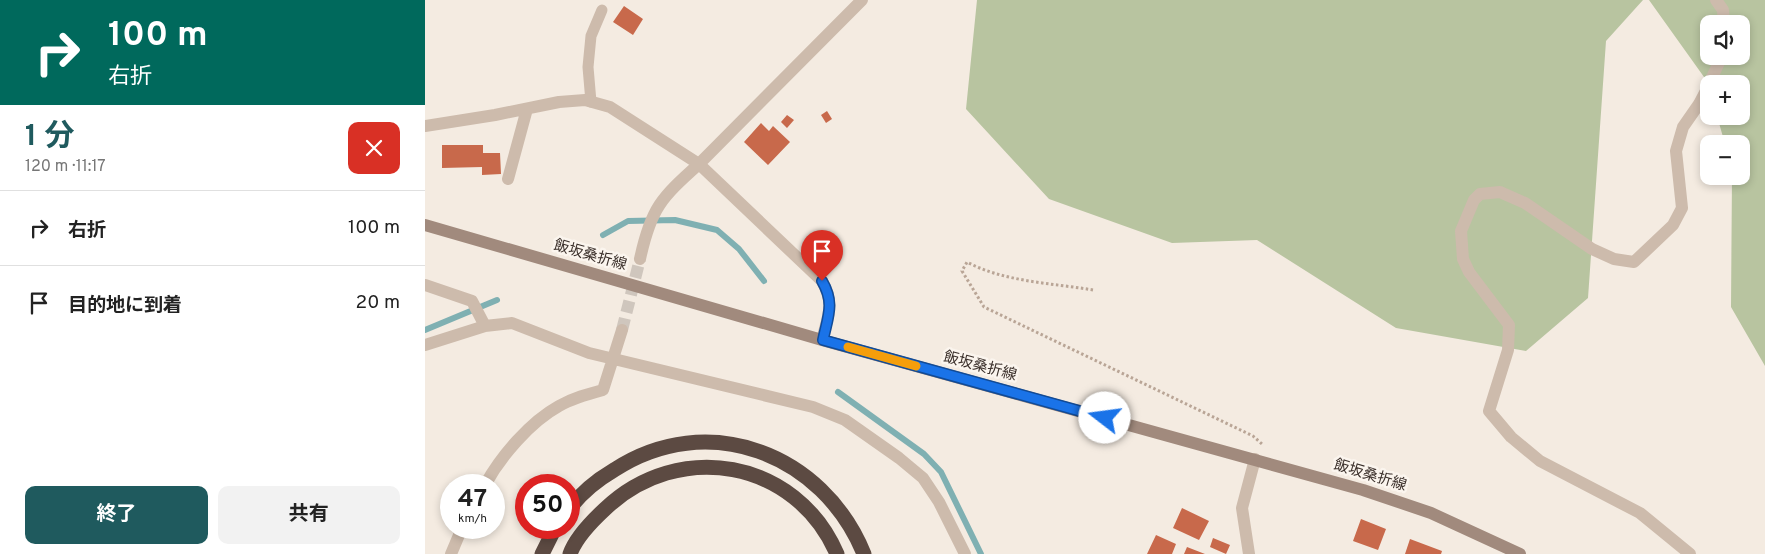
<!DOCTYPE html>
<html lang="ja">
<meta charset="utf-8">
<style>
:root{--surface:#fff;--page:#f2f2f2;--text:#222;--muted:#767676;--line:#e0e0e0;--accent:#1f5a5e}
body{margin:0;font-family:Overpass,"Noto Sans JP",sans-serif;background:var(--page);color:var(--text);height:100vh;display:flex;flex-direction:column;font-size:19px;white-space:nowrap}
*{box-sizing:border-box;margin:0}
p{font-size:16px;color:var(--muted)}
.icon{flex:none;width:28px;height:28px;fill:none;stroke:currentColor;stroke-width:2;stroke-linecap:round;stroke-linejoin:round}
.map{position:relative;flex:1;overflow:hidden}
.panel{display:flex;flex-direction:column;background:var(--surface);width:425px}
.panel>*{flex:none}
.banner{background:#00695c;color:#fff;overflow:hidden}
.buttons{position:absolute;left:1275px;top:15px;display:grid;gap:10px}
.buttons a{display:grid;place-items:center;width:50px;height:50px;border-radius:10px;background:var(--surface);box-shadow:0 2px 8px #0003;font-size:25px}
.speed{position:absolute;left:15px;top:474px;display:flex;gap:10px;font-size:25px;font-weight:700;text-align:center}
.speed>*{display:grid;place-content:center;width:65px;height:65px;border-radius:50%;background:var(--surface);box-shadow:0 2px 8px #0003;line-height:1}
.speed small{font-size:12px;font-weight:400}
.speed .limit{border:8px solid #d22;background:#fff;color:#111}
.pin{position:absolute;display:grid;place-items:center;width:42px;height:42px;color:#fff;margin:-51px -21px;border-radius:50% 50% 50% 0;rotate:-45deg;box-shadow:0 0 5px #0007}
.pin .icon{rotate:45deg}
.me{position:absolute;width:55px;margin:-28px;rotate:285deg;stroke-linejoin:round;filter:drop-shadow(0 0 4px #0008)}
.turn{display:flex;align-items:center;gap:18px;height:105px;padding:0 25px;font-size:22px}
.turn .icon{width:65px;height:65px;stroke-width:2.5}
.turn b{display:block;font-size:35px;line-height:42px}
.round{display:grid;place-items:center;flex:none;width:52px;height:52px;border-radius:10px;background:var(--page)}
.head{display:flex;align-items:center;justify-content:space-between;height:85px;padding:0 25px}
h1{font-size:30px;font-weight:700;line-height:38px;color:var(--accent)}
.cta{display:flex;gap:10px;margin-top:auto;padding:10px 25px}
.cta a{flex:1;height:58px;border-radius:10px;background:var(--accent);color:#fff;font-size:20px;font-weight:700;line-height:58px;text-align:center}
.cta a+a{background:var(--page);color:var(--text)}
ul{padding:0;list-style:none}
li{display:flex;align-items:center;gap:15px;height:75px;padding:0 25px;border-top:1px solid var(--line)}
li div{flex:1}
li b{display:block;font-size:19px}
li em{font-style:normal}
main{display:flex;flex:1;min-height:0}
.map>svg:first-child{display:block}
.green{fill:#b8c4a0;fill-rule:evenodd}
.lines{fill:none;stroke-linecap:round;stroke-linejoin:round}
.stream{stroke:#7fb0b2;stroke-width:6}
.building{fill:#c8694b}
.street-tunnel{stroke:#cfc6bd;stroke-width:12;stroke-dasharray:12 6;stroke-linecap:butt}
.path{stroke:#b9a596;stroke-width:3;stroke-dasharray:2.5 2.5;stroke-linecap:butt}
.lane{stroke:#cdbbac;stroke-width:11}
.street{stroke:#cdbbac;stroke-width:12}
.secondary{stroke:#a18a7d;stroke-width:12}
.highway{stroke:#5c4a42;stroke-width:15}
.route-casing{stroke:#114b97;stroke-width:12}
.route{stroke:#1a73e8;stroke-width:9}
.slow{stroke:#f59e0b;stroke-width:9}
.labels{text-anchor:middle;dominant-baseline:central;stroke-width:5;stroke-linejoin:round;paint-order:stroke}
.street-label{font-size:15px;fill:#3b302b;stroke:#fbf5ee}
</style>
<main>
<section class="panel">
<div class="banner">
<div class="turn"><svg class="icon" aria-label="right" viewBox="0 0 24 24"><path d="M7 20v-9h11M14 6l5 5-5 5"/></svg><div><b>100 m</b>右折</div></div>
</div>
<div class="head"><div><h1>1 分</h1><p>120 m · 11:17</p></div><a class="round" style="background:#d93025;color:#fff"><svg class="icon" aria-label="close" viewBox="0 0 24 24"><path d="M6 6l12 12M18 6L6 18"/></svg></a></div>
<ul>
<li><svg class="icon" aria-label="right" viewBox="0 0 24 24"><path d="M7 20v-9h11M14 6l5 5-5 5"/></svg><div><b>右折</b></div><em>100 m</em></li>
<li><svg class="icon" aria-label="arrive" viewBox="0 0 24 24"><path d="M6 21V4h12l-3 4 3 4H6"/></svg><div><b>目的地に到着</b></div><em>20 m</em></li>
</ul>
<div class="cta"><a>終了</a><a>共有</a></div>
</section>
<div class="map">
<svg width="1340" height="554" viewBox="0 0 1340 554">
<rect width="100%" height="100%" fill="#f4ebe1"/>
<path class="green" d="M 552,0 L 1218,0 L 1181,41 L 1163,298 L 1101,351 L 971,328 L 832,240 L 747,243 L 624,199 L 541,109 Z
M 1224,0 L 1340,0 L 1340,366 L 1306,307 L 1307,176 L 1316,176 L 1316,144 L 1300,144 L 1292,116 L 1316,116 L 1316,84 L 1284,84 ZM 1284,24 L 1316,24 L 1316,56 L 1284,56 Z"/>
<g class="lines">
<path class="stream" d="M 178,235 L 203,221 L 250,220 L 292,230 L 314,249 L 339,281
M 0,330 L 72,300
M 413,392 L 499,454 L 516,472 L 556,554"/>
</g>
<path class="building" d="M 199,6 L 218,19 L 208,35 L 188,22 Z
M 402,111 L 407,119 L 401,123 L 396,115 Z
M 362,115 L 369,120 L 362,128 L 356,122 Z
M 336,123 L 344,131 L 348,126 L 365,142 L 343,165 L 319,142 Z
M 17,145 L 58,145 L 58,153 L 75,153 L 76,174 L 57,175 L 57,167 L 17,168 Z
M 757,508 L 784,521 L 774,540 L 748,528 Z
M 936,519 L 961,529 L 953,550 L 928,541 Z
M 731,535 L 751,544 L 747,554 L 722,554 Z
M 788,538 L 805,545 L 801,554 L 785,547 Z
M 985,539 L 1017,551 L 1016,554 L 980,554 Z
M 762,547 L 780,554 L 759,554 Z"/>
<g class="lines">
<path class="street-tunnel" d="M 197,330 L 215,259"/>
<path class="path" d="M 668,290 C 627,283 579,282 542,262 L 537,271 L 559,307 L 828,436 L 837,444"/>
<path class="lane" d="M 166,102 L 163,67 L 166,36 L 177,10"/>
<path class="street" d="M 1291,0 L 1298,10 L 1299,24
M 1284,84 L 1297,56
M 0,126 L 70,115 L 134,102 L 160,100 L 185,107 L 274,164 L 397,281 C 410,304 403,316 397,340
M 83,179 L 102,109
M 215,259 C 226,208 236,198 274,164 L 437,0
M 0,285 L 47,301 L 60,326
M 0,345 L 60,326 L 87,323 L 164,353 L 388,407 L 420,420 L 474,458 L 498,478 L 514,502 L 540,554
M 60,485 C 76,456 105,422 134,406 C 148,398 163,394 178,390 L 197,330
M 26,554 L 37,528
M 824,554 L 817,508 L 830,459
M 1265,554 L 1215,513 L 1115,461 L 1086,437 L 1064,411 L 1083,350 L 1084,325 L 1044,272 L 1038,259 L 1036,231 L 1049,200 L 1055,194 L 1075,192 L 1100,203 L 1167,249 L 1189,259 L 1209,262 L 1248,225 L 1257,208 L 1251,151 L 1258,127 L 1274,104 L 1284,85"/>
<path class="secondary" d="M 0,225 L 397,340 L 938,490 L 1006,513 L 1095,554"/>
<path class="highway" d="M 144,509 C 156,493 172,480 189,470 C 282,409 398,453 439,554
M 117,554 L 130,528
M 145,554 C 151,537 167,521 180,509 C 253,439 371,459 412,554"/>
</g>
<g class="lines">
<g class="route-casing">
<path id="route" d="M 397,281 C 410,303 403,316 398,340 L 680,418"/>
</g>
<use href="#route" class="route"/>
<path class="slow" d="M 423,347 L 491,366"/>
</g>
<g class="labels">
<g class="street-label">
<text transform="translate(165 256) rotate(16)">飯坂桑折線</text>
<text transform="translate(555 367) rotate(15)">飯坂桑折線</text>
<text transform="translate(945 476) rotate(17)">飯坂桑折線</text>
</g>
</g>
</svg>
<div class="buttons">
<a><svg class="icon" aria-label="sound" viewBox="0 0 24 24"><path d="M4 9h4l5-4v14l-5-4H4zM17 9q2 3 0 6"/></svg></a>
<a>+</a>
<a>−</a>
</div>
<div class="speed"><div>47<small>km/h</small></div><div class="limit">50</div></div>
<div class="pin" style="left:397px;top:281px;background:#d93025"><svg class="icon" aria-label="arrive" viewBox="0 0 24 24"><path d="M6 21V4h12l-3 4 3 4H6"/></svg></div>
<svg class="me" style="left:680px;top:418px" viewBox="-20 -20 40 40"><circle r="19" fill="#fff"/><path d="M0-13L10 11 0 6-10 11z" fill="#1a73e8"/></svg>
</div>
</main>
